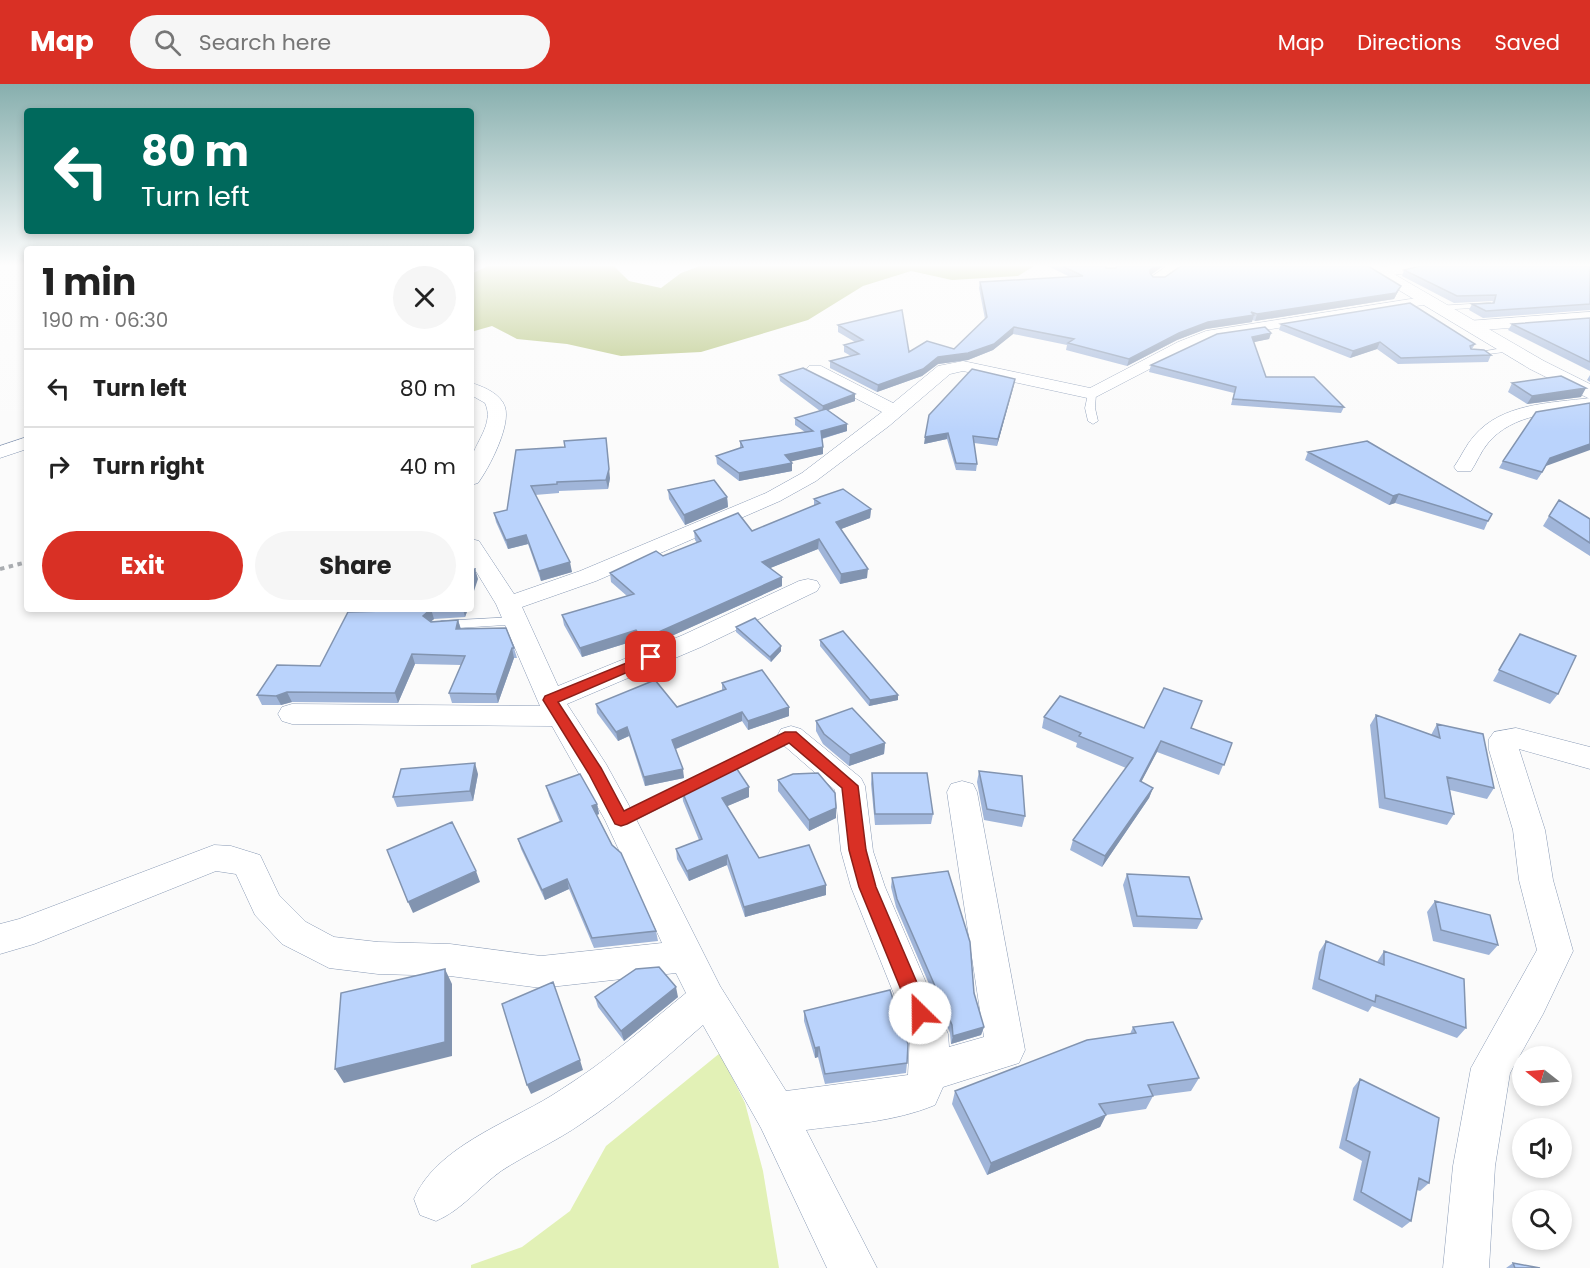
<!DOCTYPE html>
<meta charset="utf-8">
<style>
:root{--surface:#fff;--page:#f6f6f6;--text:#222;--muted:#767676;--line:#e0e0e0;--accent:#d93025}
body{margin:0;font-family:Poppins,sans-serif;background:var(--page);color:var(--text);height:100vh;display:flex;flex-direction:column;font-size:22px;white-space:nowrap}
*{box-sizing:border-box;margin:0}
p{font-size:20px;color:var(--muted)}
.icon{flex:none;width:33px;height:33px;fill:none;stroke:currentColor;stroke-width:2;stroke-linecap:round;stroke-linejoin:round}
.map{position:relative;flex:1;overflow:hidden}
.drawer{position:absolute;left:24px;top:162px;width:450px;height:366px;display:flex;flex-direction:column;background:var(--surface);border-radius:6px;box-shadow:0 3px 9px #0003}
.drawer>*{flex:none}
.banner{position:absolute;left:24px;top:24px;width:450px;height:126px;border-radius:6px;box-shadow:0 3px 9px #0003;background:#00695c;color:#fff;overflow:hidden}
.needle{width:39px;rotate:287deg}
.buttons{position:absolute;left:1512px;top:962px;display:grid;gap:12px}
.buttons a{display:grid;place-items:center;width:60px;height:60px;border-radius:50%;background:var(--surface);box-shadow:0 3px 9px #0003;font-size:30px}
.pin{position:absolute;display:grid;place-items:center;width:51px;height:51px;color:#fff;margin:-26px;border-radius:12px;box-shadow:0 3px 9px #0006}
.me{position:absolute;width:66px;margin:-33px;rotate:337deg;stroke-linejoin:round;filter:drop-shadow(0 0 4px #0008)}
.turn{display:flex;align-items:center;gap:21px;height:126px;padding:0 18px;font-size:27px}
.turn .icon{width:78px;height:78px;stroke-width:2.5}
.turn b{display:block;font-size:42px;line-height:51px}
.round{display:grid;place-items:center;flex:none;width:63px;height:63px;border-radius:32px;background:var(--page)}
.head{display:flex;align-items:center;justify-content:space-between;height:102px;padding:0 18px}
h1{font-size:36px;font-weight:700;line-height:45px}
.primary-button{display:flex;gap:12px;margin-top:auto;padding:12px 18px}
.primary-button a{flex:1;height:69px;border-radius:36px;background:var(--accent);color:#fff;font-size:24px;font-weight:700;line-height:69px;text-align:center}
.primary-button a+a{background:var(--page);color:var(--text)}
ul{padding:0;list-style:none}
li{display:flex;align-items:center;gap:18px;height:78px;padding:0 18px;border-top:2px solid var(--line)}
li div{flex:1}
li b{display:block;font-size:22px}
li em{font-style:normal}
header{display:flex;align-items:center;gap:36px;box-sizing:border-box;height:84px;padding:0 30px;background:var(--accent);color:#fff}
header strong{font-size:28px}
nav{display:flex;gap:33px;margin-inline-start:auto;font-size:21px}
.search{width:420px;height:54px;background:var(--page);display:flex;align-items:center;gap:15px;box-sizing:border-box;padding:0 21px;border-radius:33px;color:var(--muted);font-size:22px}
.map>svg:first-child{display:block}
.green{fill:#e2f1b6}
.forest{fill:#adbe6f}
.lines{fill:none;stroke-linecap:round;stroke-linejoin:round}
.lane-casing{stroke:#899ab5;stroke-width:1}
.street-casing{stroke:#899ab5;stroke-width:1}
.secondary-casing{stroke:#899ab5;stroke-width:1}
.path{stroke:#aaadb1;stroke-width:4;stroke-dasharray:4.5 4.5;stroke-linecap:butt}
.lane{fill:#fff;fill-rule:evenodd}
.street{fill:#fff;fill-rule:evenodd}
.secondary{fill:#fff;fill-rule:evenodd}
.wall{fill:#a0b5d9}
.shaded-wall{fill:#8294b0}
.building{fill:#bad3fc;stroke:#8294b0;stroke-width:1.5}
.route{fill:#d93025;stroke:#8d1f18;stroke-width:1.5}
</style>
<header>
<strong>Map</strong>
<div class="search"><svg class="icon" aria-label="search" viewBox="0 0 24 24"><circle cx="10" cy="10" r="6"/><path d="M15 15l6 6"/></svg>Search here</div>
<nav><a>Map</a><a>Directions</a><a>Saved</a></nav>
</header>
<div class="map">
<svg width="1590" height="1184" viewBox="0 0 1590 1184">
<rect width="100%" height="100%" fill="#fbfbfb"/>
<path class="green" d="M 720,969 L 745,1019 L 763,1087 L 779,1184 L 471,1184 L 471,1181 L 522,1163 L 570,1127 L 606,1062 Z"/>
<path class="forest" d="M 488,182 L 614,182 L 629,197 L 661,204 L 681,189 L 700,182 L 1034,182 L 1018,192 L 952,196 L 911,187 L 863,202 L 808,236 L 701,268 L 621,272 L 567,260 L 517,255 L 492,242 L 471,248 L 471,190 Z"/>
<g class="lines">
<g class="lane-casing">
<path id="lane" d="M 1488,219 L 1491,219 L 1491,223 L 1437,226 L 1433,224 L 1437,222 Z
M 1509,263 L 1513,265 L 1512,267 L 1473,272 L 1469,270 Z
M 1092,307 L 1096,310 L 1095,324 L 1098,337 L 1093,340 L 1088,337 L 1085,324 L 1088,310 Z
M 517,533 L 523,537 L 521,540 L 441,545 L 435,541 L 441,537 Z
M 791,647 L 796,648 L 798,652 L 796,656 L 627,740 L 621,742 L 615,740 L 613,736 L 615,732 Z"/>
</g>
<g class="street-casing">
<path id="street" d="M 1167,182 L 1185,182 L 1162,197 L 1152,197 L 1150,194 Z
M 1389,182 L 1429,182 C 1421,189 1378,195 1371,188 L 1373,185 Z
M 1424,213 L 1431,217 L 1429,220 L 1215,254 L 1190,264 L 1092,315 L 963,287 L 950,290 L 889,342 L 816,397 L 780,417 L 596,497 L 522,523 L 558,602 L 683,551 L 799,497 L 808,495 L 817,497 L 820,502 L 817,507 L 701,563 L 567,620 L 606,680 L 632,727 L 720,902 L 786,1007 L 908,991 L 910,950 L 851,803 L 841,767 L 835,706 L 781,659 L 777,652 L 781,645 L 791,642 L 801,645 L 861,694 L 865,702 L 873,767 L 885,803 L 948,950 L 949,963 L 984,953 L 947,708 L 951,700 L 962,697 L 973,700 L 977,708 L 1025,966 L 1019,979 L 943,1003 L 935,1021 C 894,1038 850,1040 806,1046 L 877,1184 L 827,1184 L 761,1044 L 703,941 C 663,976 625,1011 581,1040 C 555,1058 527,1070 501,1087 C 479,1103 462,1126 436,1137 L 420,1131 L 414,1115 C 435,1064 507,1039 551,1012 C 565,1003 579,994 593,984 C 625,961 655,934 686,909 L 676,889 L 541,904 L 450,892 L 378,890 L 329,884 L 282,860 L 255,831 L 236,790 L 216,787 L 34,860 L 0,870 L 0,840 L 19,835 L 214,761 L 231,762 L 260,771 L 279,811 L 306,838 L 334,853 L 378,858 L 450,860 L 541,872 L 662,859 L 605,736 L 552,642 L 292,640 L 282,637 L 278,630 L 282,623 L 292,620 L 540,622 L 496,520 L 471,479 L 471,455 L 479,457 L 514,510 L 580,487 L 766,409 L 802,389 L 882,328 L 809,290 L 806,286 L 809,282 L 821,282 L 893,319 L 938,282 L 963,277 L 1090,304 L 1178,258 L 1206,247 Z
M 1590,228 L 1590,238 L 1468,247 L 1460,242 L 1468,237 Z
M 471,299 C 483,302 501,310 505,323 C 511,342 489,384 478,399 L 471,401 C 471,394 470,385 471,377 C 474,359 495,340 485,319 L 471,311 Z
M 1590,314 L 1590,324 C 1555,329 1513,329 1488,359 C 1481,367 1477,378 1471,387 L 1457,387 L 1454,383 C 1461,373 1466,361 1474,352 C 1502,319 1551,319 1590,314 Z
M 27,353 L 27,365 L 0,374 L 0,362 Z
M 1516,644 L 1590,663 L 1590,685 L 1519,665 L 1545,746 L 1553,796 L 1573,867 L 1543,930 L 1510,989 L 1495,1082 L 1489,1184 L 1443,1184 L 1453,1082 L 1471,984 L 1537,866 L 1519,796 L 1513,746 L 1489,666 L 1489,655 L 1494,648 Z"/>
</g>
<g class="secondary-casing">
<path id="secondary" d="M 1359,182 L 1380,182 L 1544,277 L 1590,300 L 1590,315 L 1530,285 Z"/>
</g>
<path class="path" d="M 0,485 L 27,478"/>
<use href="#lane" class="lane"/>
<use href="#street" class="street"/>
<use href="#secondary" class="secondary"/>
</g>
<path class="wall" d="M 1048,182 L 1106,182 L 1106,184 L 1116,184 L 1117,182 L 1163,182 L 1151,191 L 1153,193 L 1401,202 L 1394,215 L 1255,237 L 1252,236 L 1252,238 L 1206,245 L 1177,256 L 1127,282 L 1066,266 L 1067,261 L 1013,250 L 993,266 L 968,276 L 938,280 L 922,292 L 877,308 L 830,284 L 830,277 L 851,272 L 844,268 L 844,261 L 855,258 L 838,248 L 838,241 L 909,268 L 954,265 L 985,235 L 979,204 L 980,198 L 1070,193 Z
M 1590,182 L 1590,226 L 1483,234 L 1469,226 L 1472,220 L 1492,219 L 1493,217 L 1454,219 L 1402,192 L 1404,186 Z
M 1590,234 L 1590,287 L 1508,246 L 1512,240 Z
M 1281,240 L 1475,260 L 1472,265 L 1491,271 L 1488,278 L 1398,280 L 1377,265 L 1350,274 L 1279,246 Z
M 1271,249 L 1269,255 L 1253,258 L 1266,293 L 1344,323 L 1341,329 L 1231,321 L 1234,309 L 1149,288 L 1151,281 Z
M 779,291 L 855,310 L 855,317 L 828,326 L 847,340 L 847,347 L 822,355 L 823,370 L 790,377 L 792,379 L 792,387 L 739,397 L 717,380 L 716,372 L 740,364 L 740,357 L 805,348 L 795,341 L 795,334 L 820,327 L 780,297 Z
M 1590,291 L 1590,298 L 1587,296 Z
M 1015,295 L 997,362 L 974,359 L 977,380 L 976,387 L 956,386 L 947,355 L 924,360 Z
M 1512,299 L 1581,313 L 1527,320 L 1508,308 Z
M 564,357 L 610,394 L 608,405 L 559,407 L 559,409 L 535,411 L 572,488 L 541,497 L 528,460 L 508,465 L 496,438 L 494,429 L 507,426 L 565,363 Z
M 1308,368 L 1488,437 L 1484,446 L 1395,419 L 1389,421 L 1305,376 Z
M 1503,377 L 1546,382 L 1537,396 L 1499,384 Z
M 668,406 L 727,413 L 728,423 L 685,441 L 669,415 Z
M 814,415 L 871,425 L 870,434 L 841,445 L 867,494 L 840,500 L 818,465 L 770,484 L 782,502 L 645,564 L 637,556 L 582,573 L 564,541 L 562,531 L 627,512 L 611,498 L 610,489 L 663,472 L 697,459 L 695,456 L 694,447 L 752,447 L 814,422 Z
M 1549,432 L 1590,435 L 1590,472 L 1543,442 Z
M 386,525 L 468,525 L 465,533 L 434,535 L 431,537 L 458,536 L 461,545 L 514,564 L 517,574 L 514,574 L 498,619 L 452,619 L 449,609 L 461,581 L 415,580 L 398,619 L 292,618 L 281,621 L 262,621 L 257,611 L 320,582 L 385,527 Z
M 736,543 L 781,567 L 771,578 L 736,548 Z
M 1520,550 L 1558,610 L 1550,620 L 1493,597 Z
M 820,556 L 898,616 L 869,622 L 820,562 Z
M 722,599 L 789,623 L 789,632 L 748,646 L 742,637 L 676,665 L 684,694 L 645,702 L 629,652 L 618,657 L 597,629 L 596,620 L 677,623 L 722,606 Z
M 1376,631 L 1431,651 L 1437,640 L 1494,704 L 1487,715 L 1450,706 L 1454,730 L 1447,741 L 1379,724 L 1370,641 Z
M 1044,633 L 1144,644 L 1191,644 L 1232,659 L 1219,691 L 1157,668 L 1141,698 L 1153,704 L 1149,714 L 1102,783 L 1070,766 L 1073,756 L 1126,684 L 1076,663 L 1077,659 L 1042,644 Z
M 816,637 L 885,659 L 884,670 L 849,682 L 823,660 L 816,647 Z
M 979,687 L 1025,732 L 1022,743 L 984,736 L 977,698 Z
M 872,689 L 933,730 L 931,740 L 875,741 L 871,700 Z
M 478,690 L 473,717 L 397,723 L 393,713 Z
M 778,696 L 836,724 L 836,734 L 809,747 L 778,707 Z
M 546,702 L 597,720 L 599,730 L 597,731 L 656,847 L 658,857 L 594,864 L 569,805 L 545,816 L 521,765 L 518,755 L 560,738 L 549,712 Z
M 749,703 L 749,713 L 727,722 L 759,774 L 826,801 L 826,811 L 745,833 L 727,781 L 689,797 L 677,775 L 676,765 L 699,756 L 683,717 L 682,707 Z
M 1127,790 L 1202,835 L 1197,845 L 1133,843 L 1123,801 Z
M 892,794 L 974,909 L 984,943 L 981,951 L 951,960 L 950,949 L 896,823 L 891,803 Z
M 1435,817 L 1498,861 L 1489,871 L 1433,857 L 1427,828 Z
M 1326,857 L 1377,878 L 1384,867 L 1466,944 L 1457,954 L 1372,922 L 1368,928 L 1312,905 L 1319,868 Z
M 595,913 L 678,913 L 624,957 L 598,923 Z
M 804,927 L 907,979 L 906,989 L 825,1000 L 818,973 L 815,974 L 804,937 Z
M 1133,943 L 1199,994 L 1191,1007 L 1153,1012 L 1146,1025 L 1106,1031 L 1100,1043 L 987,1091 L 952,1020 L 955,1007 L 1130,950 Z
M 1360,995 L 1429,1099 L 1420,1107 L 1417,1106 L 1411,1137 L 1402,1144 L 1353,1116 L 1362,1077 L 1339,1064 L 1353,1004 Z
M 1513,1179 L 1540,1184 L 1506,1184 Z"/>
<path class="shaded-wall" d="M 1155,182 L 1163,182 L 1149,192 L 1150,186 Z
M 1401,202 L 1394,215 L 1255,237 L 1257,230 Z
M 1254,231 L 1252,238 L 1206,245 L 1177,256 L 1127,282 L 1129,275 L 1179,249 L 1208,238 Z
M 1014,243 L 1013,250 L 993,266 L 968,276 L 938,280 L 922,292 L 877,308 L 878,301 L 938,273 Z
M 1271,249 L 1269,255 L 1250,259 L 1252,253 Z
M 1380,258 L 1377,265 L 1350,274 L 1353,267 Z
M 1015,295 L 1014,301 L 997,362 L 998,355 Z
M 1586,304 L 1581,313 L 1527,320 L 1532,312 Z
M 855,310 L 855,317 L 822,328 L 823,322 Z
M 847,340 L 847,347 L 820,355 L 821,347 Z
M 948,349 L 947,355 L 924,360 L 925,353 Z
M 1590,360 L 1590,366 L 1546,382 L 1537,396 L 1550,374 Z
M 607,363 L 610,394 L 608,405 L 606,396 Z
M 823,363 L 823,370 L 785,379 L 785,371 Z
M 792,379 L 792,387 L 739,397 L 739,389 Z
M 1399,410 L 1395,419 L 1389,421 L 1393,412 Z
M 727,413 L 728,423 L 685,441 L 684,431 Z
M 871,425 L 870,434 L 836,447 L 836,438 Z
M 526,451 L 528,460 L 508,465 L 506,456 Z
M 819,455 L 818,465 L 763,487 L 762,478 Z
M 570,478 L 572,488 L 541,497 L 539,487 Z
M 475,485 L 478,495 L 471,516 L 471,498 Z
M 868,485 L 867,494 L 840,500 L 841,490 Z
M 782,493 L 782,502 L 645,564 L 643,555 Z
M 431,525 L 434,535 L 426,542 L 423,532 Z
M 463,525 L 468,525 L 465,533 Z
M 458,536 L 461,546 L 456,545 Z
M 636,546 L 637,556 L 582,573 L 580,564 Z
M 781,562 L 781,567 L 771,578 L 770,573 Z
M 512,564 L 514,574 L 498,619 L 496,610 Z
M 412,570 L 415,580 L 398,619 L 395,609 Z
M 287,608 L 292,618 L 281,621 L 276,612 Z
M 898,611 L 898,616 L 869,622 L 870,616 Z
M 789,623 L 789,632 L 748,646 L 748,637 Z
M 742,628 L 742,637 L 673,666 L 672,656 Z
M 627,643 L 629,652 L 618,657 L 616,648 Z
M 1161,657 L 1157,668 L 1136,708 L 1140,697 Z
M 885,659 L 884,670 L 849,682 L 850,671 Z
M 475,679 L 478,690 L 473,717 L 470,707 Z
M 683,685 L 684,694 L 645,702 L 644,693 Z
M 749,703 L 749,713 L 723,724 L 722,714 Z
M 1153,704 L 1149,714 L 1102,783 L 1105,772 Z
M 597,720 L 599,730 L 594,732 L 592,722 Z
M 836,724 L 836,734 L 809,747 L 809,736 Z
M 727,771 L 727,781 L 689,797 L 687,787 Z
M 476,787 L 480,798 L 413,829 L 408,818 Z
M 567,795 L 569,805 L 545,816 L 542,806 Z
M 826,801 L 826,811 L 745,833 L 744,823 Z
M 445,885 L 452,900 L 452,972 L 344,999 L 335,985 Z
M 676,903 L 678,913 L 624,957 L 621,947 Z
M 984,943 L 981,951 L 951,960 L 953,952 Z
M 819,963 L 818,973 L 815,974 L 815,964 Z
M 580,976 L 583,986 L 531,1010 L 527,1001 Z
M 1106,1031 L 1100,1043 L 987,1091 L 991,1079 Z"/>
<path class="building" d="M 1062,182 L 1106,182 L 1106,184 L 1116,184 L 1117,182 L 1155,182 L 1150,186 L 1150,189 L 1153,193 L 1165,193 L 1181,182 L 1368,182 L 1401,202 L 1396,209 L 1257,230 L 1251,228 L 1254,231 L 1208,238 L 1179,249 L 1129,275 L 1068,259 L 1074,255 L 1014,243 L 994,260 L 968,269 L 938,273 L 923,285 L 878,301 L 830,277 L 859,270 L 844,261 L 863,256 L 838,241 L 902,226 L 909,268 L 927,257 L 954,265 L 987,233 L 980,198 L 1083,192 Z
M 1420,182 L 1590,182 L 1590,220 L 1486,227 L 1472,220 L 1494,219 L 1496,211 L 1457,212 L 1404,186 Z
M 1410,219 L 1475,260 L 1470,262 L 1471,265 L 1484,266 L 1491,271 L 1401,274 L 1380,258 L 1353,267 L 1281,240 Z
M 1590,234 L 1590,278 L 1512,240 Z
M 1265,243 L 1271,249 L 1252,253 L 1266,293 L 1314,293 L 1344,323 L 1233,315 L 1236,303 L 1151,281 L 1217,250 Z
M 803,284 L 855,310 L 823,322 L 779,291 Z
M 972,285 L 1015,295 L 998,355 L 973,352 L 977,380 L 956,379 L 948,349 L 925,353 L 929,331 Z
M 1561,292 L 1586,304 L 1532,312 L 1512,299 Z
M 1590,319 L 1590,360 L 1550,374 L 1542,388 L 1503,377 L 1536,328 Z
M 826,325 L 847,340 L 821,347 L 823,363 L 785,371 L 792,379 L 739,389 L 716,372 L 743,363 L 740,357 L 813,347 L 795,334 Z
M 606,354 L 609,385 L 606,396 L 557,398 L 557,400 L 531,402 L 570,478 L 539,487 L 526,451 L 506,456 L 494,429 L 507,426 L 516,366 L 565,363 L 564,357 Z
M 1367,357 L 1492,430 L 1488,437 L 1399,410 L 1393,412 L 1308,368 Z
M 714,396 L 727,413 L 684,431 L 668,406 Z
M 843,405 L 871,425 L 836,438 L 868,485 L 841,490 L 819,455 L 762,478 L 782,493 L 643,555 L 636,546 L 580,564 L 562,531 L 634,510 L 610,489 L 656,467 L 663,472 L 701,457 L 694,447 L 738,429 L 752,447 L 820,419 L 814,415 Z
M 1559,416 L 1590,435 L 1590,459 L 1549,432 Z
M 475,485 L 471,498 L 471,486 Z
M 386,525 L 434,525 L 431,525 L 423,532 L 431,538 L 458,536 L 456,545 L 506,544 L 514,564 L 512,564 L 496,610 L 449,609 L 465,572 L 412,570 L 395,609 L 287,608 L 276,612 L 257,611 L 277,581 L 320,582 L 348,528 L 385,527 Z
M 755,534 L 781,562 L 770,573 L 736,543 Z
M 843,547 L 898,611 L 870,616 L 820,556 Z
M 1520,550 L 1576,572 L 1558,610 L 1499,586 Z
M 762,586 L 789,623 L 748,637 L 742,628 L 672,656 L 683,685 L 644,693 L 627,643 L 616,648 L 596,620 L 655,596 L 677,623 L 726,605 L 722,599 Z
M 1164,604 L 1202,617 L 1191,644 L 1232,659 L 1224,681 L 1161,657 L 1140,697 L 1153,704 L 1105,772 L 1073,756 L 1133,674 L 1079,652 L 1081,649 L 1044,633 L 1060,612 L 1144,644 Z
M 852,624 L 885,659 L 850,671 L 824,650 L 816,637 Z
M 1376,631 L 1440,654 L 1437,640 L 1483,650 L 1494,704 L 1447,693 L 1454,730 L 1385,714 Z
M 475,679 L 470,707 L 393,713 L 401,685 Z
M 737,685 L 749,703 L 722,714 L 759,774 L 809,761 L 826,801 L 744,823 L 727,771 L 687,787 L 676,765 L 702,755 L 682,707 Z
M 979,687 L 1022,692 L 1025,732 L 987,725 Z
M 818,689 L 835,709 L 836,724 L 809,736 L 778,696 L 793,690 Z
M 872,689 L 927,689 L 933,730 L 875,730 Z
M 580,690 L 597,720 L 592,722 L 612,761 L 621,769 L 656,847 L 592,854 L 567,795 L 542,806 L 518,755 L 562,737 L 546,702 Z
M 452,738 L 476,787 L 408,818 L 387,766 Z
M 948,787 L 970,858 L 974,909 L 984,943 L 953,952 L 952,941 L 897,815 L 892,794 Z
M 1127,790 L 1189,793 L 1202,835 L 1137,832 Z
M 1435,817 L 1490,831 L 1498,861 L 1441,846 Z
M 1326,857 L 1384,881 L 1384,867 L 1464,895 L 1466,944 L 1376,911 L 1375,918 L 1319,895 Z
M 659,883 L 676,903 L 621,947 L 595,913 L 636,885 Z
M 445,885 L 445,958 L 335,985 L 341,909 Z
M 553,898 L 580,976 L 527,1001 L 502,920 Z
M 890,906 L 908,960 L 907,979 L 825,990 L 819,963 L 815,964 L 804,927 Z
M 1173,938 L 1199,994 L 1148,1001 L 1153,1012 L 1099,1020 L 1106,1031 L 991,1079 L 955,1007 L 1087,956 L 1136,949 L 1133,943 Z
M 1360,995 L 1439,1034 L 1429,1099 L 1419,1094 L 1411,1137 L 1361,1108 L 1370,1068 L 1346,1056 Z
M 1513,1179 L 1540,1184 L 1515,1184 Z"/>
<linearGradient id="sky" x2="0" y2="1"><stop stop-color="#87afae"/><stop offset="0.52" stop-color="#fdfdfd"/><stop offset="1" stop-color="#fdfdfd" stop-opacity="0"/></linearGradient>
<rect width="1590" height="348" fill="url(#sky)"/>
<path class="route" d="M 651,569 L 656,570 L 658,573 L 656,576 L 558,618 L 601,684 L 624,727 L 785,648 L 796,648 L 858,702 L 866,766 L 876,803 L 930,929 L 927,935 L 920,938 L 913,935 L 859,803 L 849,766 L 842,704 L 789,659 L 627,740 L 621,742 L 615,740 L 589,690 L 543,616 L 545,612 Z"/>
</svg>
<div class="buttons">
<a><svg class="needle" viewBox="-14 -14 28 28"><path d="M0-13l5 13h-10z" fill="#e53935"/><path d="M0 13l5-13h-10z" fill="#767676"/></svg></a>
<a><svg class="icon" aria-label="sound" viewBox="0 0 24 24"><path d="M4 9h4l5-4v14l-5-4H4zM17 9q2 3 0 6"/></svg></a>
<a><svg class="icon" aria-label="search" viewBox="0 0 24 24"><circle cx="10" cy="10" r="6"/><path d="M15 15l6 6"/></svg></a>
</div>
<div class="pin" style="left:651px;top:573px;background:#d93025"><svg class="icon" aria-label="arrive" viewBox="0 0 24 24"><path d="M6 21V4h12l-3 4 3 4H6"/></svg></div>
<svg class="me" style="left:920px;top:929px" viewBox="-20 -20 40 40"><circle r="19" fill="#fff"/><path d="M0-13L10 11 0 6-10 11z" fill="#d93025"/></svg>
<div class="banner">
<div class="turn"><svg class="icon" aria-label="left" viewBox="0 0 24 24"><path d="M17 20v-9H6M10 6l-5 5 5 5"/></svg><div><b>80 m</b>Turn left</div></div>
</div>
<section class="drawer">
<div class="head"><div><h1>1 min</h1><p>190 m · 06:30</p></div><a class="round"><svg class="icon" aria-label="close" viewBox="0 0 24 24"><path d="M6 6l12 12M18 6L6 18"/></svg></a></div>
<ul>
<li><svg class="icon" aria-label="left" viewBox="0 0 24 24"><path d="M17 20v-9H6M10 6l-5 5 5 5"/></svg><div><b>Turn left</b></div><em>80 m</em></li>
<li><svg class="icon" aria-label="right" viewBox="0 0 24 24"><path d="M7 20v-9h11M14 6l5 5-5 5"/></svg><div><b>Turn right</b></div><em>40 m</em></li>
</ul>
<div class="primary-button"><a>Exit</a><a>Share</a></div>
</section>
</div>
